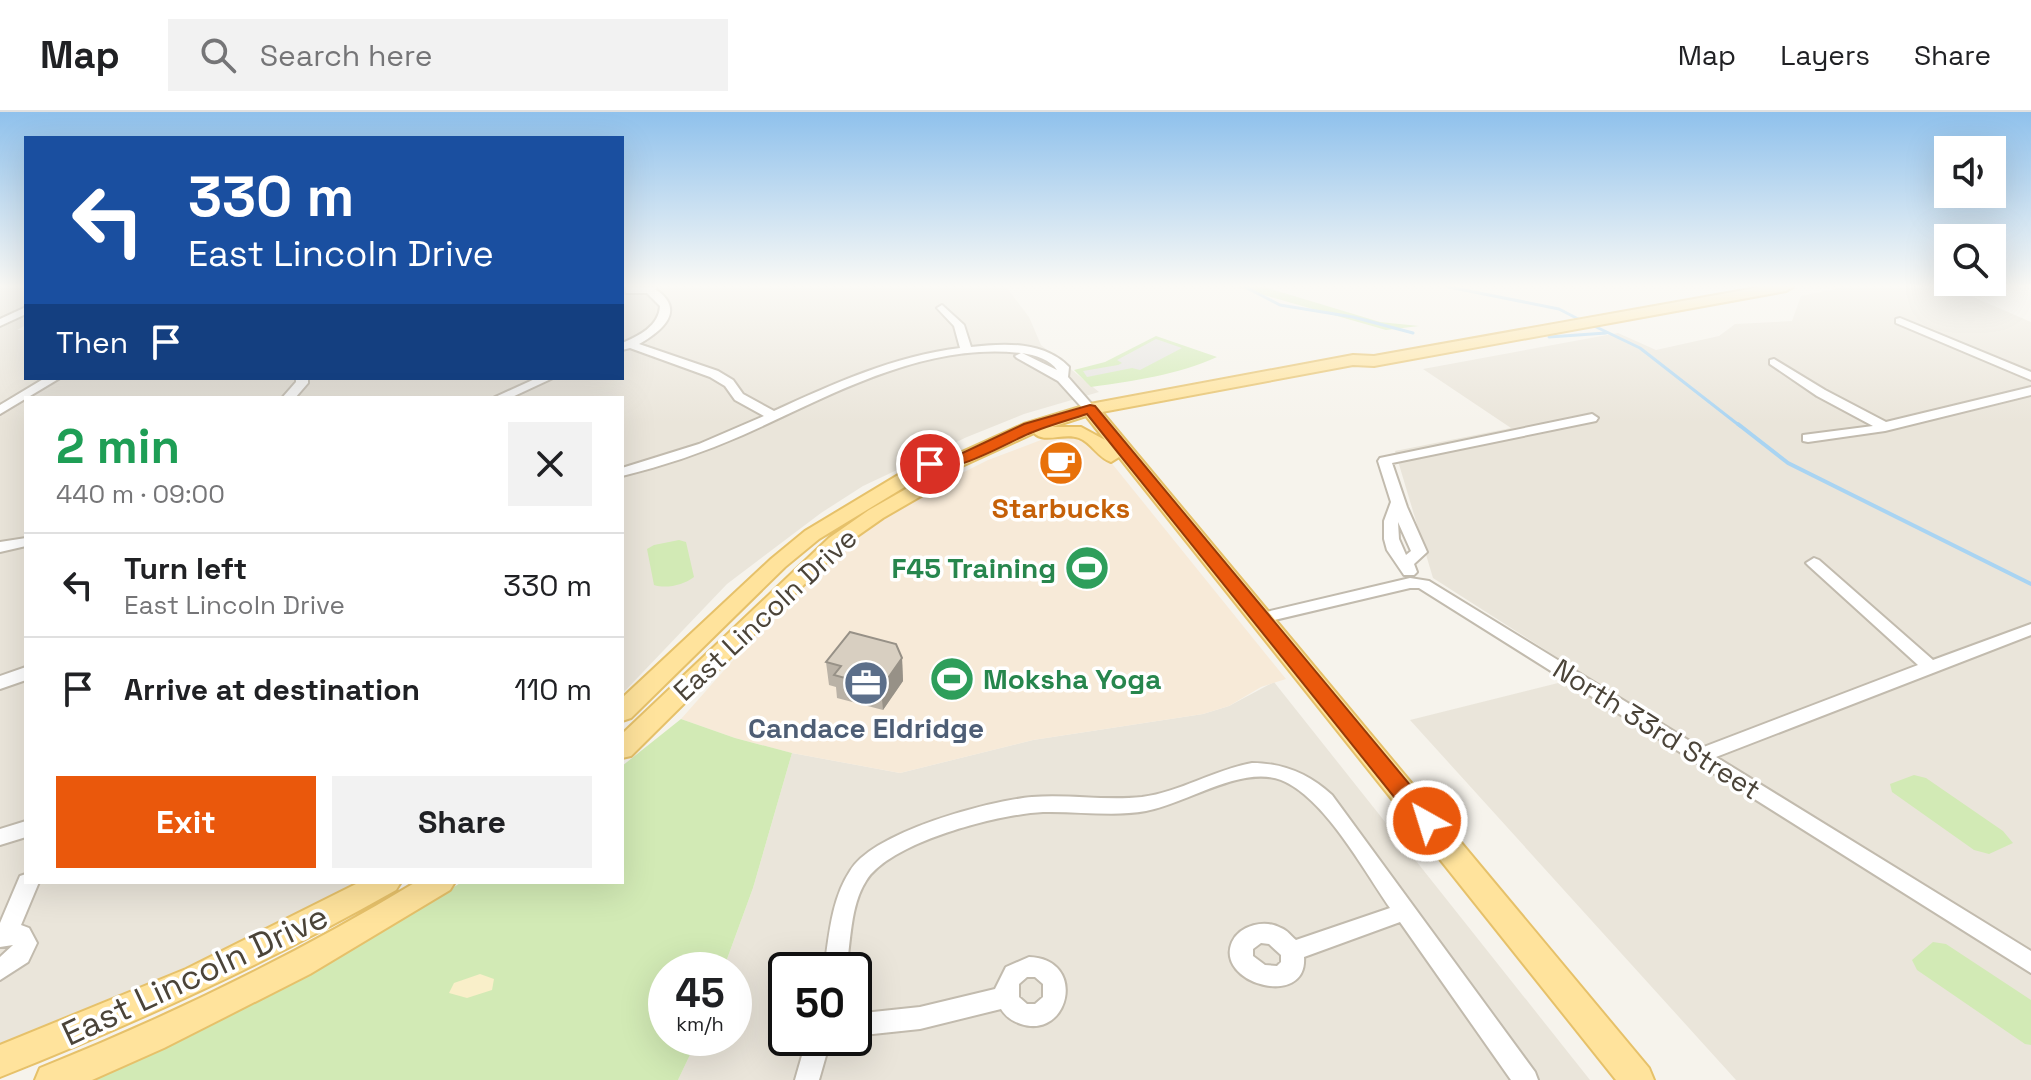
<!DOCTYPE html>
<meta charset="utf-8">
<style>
:root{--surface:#fff;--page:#f2f2f2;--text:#202124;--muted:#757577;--line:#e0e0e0;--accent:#ea580c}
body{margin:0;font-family:"Space Grotesk",sans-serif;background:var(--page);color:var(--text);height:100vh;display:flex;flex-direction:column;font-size:30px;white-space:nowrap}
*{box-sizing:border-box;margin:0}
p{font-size:26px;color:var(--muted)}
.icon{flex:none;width:44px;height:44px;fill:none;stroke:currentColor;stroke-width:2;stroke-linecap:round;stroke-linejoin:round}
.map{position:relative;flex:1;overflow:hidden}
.details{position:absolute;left:24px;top:284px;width:600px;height:488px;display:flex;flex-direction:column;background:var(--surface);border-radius:0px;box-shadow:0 8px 32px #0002}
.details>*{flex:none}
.hud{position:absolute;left:24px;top:24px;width:600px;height:244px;border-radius:0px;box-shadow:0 8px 32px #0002;background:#1a4fa0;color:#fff;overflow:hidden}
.controls{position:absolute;left:1934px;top:24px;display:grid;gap:16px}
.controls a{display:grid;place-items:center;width:72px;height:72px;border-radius:0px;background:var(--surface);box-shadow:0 8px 32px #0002;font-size:40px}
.speed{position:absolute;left:648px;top:840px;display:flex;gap:16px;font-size:40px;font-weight:700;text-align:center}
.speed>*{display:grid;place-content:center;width:104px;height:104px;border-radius:50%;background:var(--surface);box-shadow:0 8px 32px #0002;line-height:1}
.speed small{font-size:20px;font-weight:400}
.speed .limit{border:4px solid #111;border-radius:12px;background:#fff;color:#111}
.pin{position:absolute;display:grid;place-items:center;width:68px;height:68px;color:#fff;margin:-34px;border:4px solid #fff;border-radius:50%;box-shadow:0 2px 8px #0007}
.me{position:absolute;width:88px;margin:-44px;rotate:321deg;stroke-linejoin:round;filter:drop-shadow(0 0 6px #0008)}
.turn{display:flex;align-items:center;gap:28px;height:168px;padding:0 32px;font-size:36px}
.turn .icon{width:104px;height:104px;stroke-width:2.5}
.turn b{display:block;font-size:56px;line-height:68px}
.then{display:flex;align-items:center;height:76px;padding:0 32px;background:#0003;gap:16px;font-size:30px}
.round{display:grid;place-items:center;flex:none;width:84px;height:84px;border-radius:0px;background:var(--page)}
.summary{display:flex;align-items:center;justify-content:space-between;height:136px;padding:0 32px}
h1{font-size:48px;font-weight:700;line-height:60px;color:#1e9e55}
.cta{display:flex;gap:16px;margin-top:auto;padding:16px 32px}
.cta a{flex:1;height:92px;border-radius:0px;background:var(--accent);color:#fff;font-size:32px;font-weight:700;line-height:92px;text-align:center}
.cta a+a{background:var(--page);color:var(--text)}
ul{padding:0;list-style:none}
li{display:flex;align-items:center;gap:24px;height:104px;padding:0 32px;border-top:2px solid var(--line)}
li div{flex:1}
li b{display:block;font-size:30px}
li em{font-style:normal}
header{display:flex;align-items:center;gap:48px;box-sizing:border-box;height:112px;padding:0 40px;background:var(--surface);border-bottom:2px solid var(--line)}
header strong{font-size:38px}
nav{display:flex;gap:44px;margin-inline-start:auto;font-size:28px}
.search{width:560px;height:72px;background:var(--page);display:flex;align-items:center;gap:20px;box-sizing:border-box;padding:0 28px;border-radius:0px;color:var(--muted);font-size:30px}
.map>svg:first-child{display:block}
.residential{fill:#eae5da;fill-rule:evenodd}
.commercial{fill:#f7ead8}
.green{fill:#d2eab5}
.sand{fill:#f9efc9}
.parking{fill:#e5e3e0}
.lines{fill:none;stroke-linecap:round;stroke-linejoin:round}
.stream-far1{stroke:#a9d4f2;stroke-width:3}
.stream{stroke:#a9d4f2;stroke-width:4}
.minor-casing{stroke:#c2bbae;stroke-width:4}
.major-casing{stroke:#e6c16a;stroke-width:4}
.minor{fill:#fff;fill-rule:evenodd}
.major{fill:#ffe39c;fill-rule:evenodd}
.wall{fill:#bab2a6}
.shaded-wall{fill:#979187}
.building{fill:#d8cfc1;stroke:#979187;stroke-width:2}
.route{fill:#ea580c;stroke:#983908;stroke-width:2}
.labels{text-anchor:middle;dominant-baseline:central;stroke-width:7;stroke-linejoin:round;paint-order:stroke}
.food-label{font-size:28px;font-weight:bold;fill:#c56008;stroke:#fff}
.leisure-label{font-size:28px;font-weight:bold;fill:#27864d;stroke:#fff;text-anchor:end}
.street-label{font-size:28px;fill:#4b4439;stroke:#fff}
.service-label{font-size:28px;font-weight:bold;fill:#4e5e75;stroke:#fff}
.near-street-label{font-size:34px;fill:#4b4439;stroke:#fff}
</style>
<header>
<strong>Map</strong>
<div class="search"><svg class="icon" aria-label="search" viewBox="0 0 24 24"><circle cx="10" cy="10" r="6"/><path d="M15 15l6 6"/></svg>Search here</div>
<nav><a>Map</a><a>Layers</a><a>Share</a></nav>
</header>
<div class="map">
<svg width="2031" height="968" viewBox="0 0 2031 968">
<rect width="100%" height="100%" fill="#f6f3ec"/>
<path class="residential" d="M 0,175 L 26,175 L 26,213 L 17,218 L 26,218 L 26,266 L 622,266 L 622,175 L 1006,175 L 1029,205 L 1041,233 L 1099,280 L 1024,302 L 967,325 L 863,374 L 821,401 L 727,472 L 622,582 L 622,286 L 26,286 L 26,770 L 358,770 L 270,819 L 101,896 L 0,932 Z
M 1844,175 L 1950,175 L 2031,210 L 2031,968 L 1736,968 L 1410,608 L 1586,564 L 1433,466 L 1395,339 L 1511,316 L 1423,257 L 1618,221 L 1656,238 L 1719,224 L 1735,212 L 1792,209 L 1801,184 Z
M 1274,570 L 1590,968 L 678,968 L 698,926 L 734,926 L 734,858 L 723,858 L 753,776 L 792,641 L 900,661 L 1033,628 L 1203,602 L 1229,594 ZM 786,858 L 854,858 L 854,926 L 786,926 Z"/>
<path class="commercial" d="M 1062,320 L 1093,328 L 1286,567 L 1261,575 L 1229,594 L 1203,602 L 1033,628 L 900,661 L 792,641 L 735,626 L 681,607 L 797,476 L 833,444 L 880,409 L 954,365 L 988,348 Z"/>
<path class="green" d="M 1236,175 L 1264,175 L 1380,210 L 1419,214 L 1386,218 Z
M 1156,224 L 1217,245 C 1177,263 1134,269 1091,275 L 1074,258 L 1105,250 Z
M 679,428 L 686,430 L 694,465 C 684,473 666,477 654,473 L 647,437 L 654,433 Z
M 681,607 L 735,626 L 792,641 L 753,776 L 723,858 L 666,858 L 666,926 L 698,926 L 678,968 L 86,968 L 390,814 L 462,770 L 622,770 L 622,654 Z
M 1914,663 L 1926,666 L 2003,719 L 2013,731 L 1989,742 L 1974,738 L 1892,680 L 1890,672 Z
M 1933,830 L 1946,832 L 2031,888 L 2031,933 L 2025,932 L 1917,858 L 1912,848 Z"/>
<path class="sand" d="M 480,862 L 494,867 L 492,878 L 467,886 L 449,881 L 454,871 Z"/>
<path class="parking" d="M 1156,227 L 1182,236 L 1140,258 L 1132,256 L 1087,265 L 1083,259 L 1118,253 L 1122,251 L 1117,248 Z"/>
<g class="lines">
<path class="stream-far1" d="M 1245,175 L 1280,193 L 1353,205 L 1413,221
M 1449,175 L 1559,197 L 1582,209
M 1590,212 L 1640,236 L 1740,314
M 1549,225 L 1606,221"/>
<path class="stream" d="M 1738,312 L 1788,351 L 2031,472"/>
<g class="minor-casing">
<path id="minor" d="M 626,175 L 657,175 L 655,177 C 687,198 662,219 639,232 L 718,259 L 733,268 L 743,282 L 774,299 C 833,272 894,244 960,236 L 954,214 L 937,196 L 942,193 L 964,213 L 971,235 C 1004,231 1044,229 1069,255 L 1068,265 L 1096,297 L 1090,301 L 1086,300 L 1058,269 L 1017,246 L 1015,244 L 1021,241 C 922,230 830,284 743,323 C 704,340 664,354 622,364 L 622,356 L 699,332 L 764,304 L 735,288 L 725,274 L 710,265 L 630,236 L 622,238 L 622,231 C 639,224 659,214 660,194 L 647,181 L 626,181 ZM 1022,241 C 1035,243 1051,248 1057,258 Z
M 26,195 L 26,202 L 0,214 L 0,207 Z
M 1900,206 L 2031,260 L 2031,268 L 1896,211 L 1896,207 Z
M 1774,247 L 1825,278 L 1886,310 L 2031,275 L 2031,283 L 1885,319 L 1808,330 L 1803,329 L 1803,323 L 1873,314 L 1817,284 L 1770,252 L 1770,248 Z
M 45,266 L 60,266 L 0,302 L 0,293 Z
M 296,266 L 308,266 L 308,271 L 295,286 L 282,286 L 296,270 Z
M 537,266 L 553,266 L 510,286 L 493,286 Z
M 1592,302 L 1598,306 L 1596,309 L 1392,351 L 1407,395 L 1427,440 L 1414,452 L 1417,460 L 1414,463 L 1404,463 L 1387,438 L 1384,427 L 1384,409 L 1391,390 L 1378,349 L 1380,346 ZM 1398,410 L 1411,439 L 1406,443 L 1399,427 Z
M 26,426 L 26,434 L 0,440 L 0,430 Z
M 1814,446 L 1819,448 L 1933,548 L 2031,512 L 2031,523 L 1716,645 L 2031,839 L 2031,861 L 1419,476 L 1410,476 L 1262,511 L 1254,506 L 1262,501 L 1410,466 L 1429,469 L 1701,636 L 1918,553 L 1809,454 L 1806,451 Z
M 26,555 L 26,568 L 0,577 L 0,564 Z
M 1252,651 C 1284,651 1309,662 1332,683 L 1535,960 L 1538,968 L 1511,968 L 1400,810 L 1304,845 C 1308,897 1214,872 1232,830 C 1240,813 1265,807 1281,816 C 1287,818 1291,824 1296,828 L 1390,796 C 1363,757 1324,685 1281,668 C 1241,653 1186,692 1146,699 C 1113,705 1077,699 1043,700 C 999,702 890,730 866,769 C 850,794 851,830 846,858 L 824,858 C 829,825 831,788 850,759 C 873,720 988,689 1032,685 C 1069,682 1105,689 1142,685 C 1180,680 1214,658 1252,651 ZM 1261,831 L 1269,832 L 1281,843 L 1281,850 L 1277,854 L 1265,853 L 1253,844 L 1253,837 Z
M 26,709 L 26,725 L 0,733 L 0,717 Z
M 26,762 L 26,770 L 39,770 L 21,813 L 29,816 L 37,831 L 28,850 L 0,868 L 0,845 L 13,833 L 0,835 L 0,811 L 20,764 Z
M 1029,845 C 1088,847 1069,928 1021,912 C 1012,909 1006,905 1001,897 L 920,917 L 854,924 L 854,902 L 920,895 L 995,877 L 1006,855 ZM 1027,865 L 1035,865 L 1043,872 L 1043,885 L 1035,892 L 1027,892 L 1019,885 L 1019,872 Z
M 807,926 L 831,926 L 819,968 L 795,968 Z"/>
</g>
<g class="major-casing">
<path id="major" d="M 1761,175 L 1793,175 L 1786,179 L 1374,254 L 1353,253 L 1102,300 L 1649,956 L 1654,968 L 1616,968 L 1119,345 L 1111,350 C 1098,346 1092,331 1079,326 C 1064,320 1045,332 1034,321 L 962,354 L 954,365 L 883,406 L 843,434 L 631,644 L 622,646 L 622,622 L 829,426 L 869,398 L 941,357 L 926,362 L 819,427 L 785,455 L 631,606 L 622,609 L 622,586 L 771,447 L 805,419 L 923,348 L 951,345 L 1024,312 L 1090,292 L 1353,243 L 1374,244 ZM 1086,304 L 1105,328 L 1081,315 L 1052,315 Z
M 360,770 L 401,770 L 396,778 C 269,850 136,911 0,965 L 0,933 L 186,857 Z
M 416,770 L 455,770 L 450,778 L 310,862 L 164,936 L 92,968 L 35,968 L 40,956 C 170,904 295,843 416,770 Z"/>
</g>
<use href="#minor" class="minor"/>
<use href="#major" class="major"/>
</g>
<path class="wall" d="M 902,546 L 903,569 L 883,598 L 837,586 L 836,575 L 829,573 L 826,550 Z"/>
<path class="shaded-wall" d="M 902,546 L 903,569 L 883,598 L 881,576 Z"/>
<path class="building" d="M 850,520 L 896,532 L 902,546 L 881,576 L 834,563 L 841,554 L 826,550 Z"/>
<linearGradient id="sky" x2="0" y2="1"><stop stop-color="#8fc1ec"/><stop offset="0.56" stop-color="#fbfaf6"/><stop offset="1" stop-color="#fbfaf6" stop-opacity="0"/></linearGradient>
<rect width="2031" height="311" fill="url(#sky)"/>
<path class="route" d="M 1090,293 L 1095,294 L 1435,703 L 1438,709 L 1435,716 L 1427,718 L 1419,716 L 1087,302 C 1069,308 1050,313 1033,320 C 1009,329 944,370 922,352 L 930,348 L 952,346 L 1024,312 Z"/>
<defs>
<g id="cafe-disc" transform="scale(2.3)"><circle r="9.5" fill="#e8710a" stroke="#fff"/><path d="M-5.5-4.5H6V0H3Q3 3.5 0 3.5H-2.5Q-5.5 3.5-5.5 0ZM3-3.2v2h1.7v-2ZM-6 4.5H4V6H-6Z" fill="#fff"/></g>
<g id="stadium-disc" transform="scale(2.3)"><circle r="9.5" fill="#2e9e5b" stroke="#fff"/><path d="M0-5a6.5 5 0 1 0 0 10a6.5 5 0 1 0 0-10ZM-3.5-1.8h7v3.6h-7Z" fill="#fff"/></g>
<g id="office-disc" transform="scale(2.3)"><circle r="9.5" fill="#5c6f8a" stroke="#fff"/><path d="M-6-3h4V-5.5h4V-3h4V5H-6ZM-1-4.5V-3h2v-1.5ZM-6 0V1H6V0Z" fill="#fff"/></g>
</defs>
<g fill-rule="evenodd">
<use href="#cafe-disc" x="1061" y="351"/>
<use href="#stadium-disc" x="1087" y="456"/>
<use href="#stadium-disc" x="952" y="567"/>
<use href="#office-disc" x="866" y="571"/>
</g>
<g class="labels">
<g class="food-label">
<text x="1061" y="396">Starbucks</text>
</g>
<g class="leisure-label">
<text x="1056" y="456">F45 Training</text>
<text x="983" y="567" text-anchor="start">Moksha Yoga</text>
</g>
<g class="street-label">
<text transform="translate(765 502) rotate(-43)">East Lincoln Drive</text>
<text transform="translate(1657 617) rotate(32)">North 33rd Street</text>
</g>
<g class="service-label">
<text x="866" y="616">Candace Eldridge</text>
</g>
<g class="near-street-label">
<text transform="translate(195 863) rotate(-25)">East Lincoln Drive</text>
</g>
</g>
</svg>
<div class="controls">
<a><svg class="icon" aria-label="sound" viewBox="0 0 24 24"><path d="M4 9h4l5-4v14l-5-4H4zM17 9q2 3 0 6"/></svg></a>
<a><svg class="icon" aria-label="search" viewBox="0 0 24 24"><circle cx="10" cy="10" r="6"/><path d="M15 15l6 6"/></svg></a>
</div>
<div class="speed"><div>45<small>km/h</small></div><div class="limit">50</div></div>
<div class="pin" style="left:930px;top:352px;background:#d93025"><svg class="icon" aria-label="arrive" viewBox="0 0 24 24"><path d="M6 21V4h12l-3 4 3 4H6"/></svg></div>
<svg class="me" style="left:1427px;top:709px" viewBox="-20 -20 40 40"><circle r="17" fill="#ea580c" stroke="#fff" stroke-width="3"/><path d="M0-11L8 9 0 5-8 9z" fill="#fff"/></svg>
<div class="hud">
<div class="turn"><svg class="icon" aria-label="left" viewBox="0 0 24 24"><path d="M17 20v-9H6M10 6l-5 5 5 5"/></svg><div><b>330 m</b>East Lincoln Drive</div></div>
<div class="then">Then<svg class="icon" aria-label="arrive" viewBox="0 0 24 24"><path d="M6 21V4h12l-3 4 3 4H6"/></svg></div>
</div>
<section class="details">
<div class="summary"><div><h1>2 min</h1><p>440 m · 09:00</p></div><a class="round"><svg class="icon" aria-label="close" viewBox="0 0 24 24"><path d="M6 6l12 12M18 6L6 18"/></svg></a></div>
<ul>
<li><svg class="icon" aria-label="left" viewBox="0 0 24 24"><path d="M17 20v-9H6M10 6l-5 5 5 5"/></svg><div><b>Turn left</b><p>East Lincoln Drive</p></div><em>330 m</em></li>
<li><svg class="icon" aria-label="arrive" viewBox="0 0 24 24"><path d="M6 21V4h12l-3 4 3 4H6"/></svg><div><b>Arrive at destination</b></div><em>110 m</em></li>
</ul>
<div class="cta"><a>Exit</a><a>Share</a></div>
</section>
</div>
